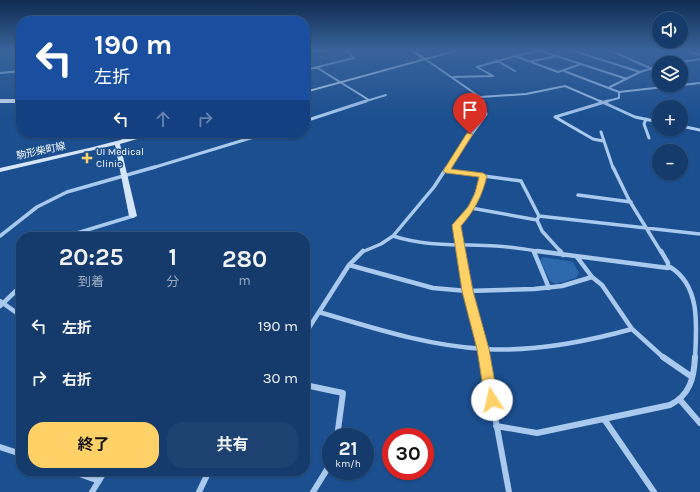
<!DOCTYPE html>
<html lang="ja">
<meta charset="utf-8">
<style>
:root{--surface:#143b6b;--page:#1d4271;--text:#f1f3f6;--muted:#9dadc1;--line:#33557e;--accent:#ffd166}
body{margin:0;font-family:Karla,"Noto Sans JP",sans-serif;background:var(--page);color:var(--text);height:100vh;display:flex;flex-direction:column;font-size:15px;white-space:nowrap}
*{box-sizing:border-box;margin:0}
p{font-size:13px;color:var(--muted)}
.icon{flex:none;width:22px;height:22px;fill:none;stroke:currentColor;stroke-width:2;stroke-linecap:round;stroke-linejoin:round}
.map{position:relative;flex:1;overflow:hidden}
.side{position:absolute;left:16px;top:232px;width:294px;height:244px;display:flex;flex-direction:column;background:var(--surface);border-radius:16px;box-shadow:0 1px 3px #0004,0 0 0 1px var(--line)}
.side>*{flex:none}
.guide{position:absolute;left:16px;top:16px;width:294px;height:122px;border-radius:16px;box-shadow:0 1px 3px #0004,0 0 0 1px var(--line);background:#1a4fa0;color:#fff;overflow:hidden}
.tools{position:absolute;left:652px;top:12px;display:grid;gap:8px}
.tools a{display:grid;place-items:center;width:36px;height:36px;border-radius:50%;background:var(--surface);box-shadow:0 1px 3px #0004,0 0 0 1px var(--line);font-size:20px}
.speed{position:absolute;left:322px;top:428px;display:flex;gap:8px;font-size:20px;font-weight:700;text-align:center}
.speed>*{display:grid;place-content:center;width:52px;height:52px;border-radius:50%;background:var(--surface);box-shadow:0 1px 3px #0004,0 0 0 1px var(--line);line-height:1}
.speed small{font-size:10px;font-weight:400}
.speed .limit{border:6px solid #d22;background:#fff;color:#111}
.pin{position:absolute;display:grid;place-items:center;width:34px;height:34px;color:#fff;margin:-41px -17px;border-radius:50% 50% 50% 0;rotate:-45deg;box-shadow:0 0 4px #0007}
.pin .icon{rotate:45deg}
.me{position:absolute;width:44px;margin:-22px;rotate:350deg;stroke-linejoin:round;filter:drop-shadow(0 0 3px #0008)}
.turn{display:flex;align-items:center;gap:14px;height:84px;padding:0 12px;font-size:18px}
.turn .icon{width:52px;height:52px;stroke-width:2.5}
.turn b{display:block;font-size:28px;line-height:34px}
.lanes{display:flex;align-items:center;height:38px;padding:0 12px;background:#0003;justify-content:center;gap:20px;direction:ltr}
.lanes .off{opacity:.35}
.eta{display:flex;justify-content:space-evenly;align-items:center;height:68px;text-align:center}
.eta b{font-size:24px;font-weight:700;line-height:28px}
.button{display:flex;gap:8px;margin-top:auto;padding:8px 12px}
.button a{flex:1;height:46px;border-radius:16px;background:var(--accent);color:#111;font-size:16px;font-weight:700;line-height:46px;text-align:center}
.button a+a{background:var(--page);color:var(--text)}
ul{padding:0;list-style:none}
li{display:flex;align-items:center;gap:12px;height:52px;padding:0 12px}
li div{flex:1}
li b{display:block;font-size:15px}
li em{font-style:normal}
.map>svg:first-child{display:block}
.green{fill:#2e69ad}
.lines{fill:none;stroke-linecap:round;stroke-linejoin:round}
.street-far4{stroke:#a9c9ee;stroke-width:2}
.street-far3{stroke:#a9c9ee;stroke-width:3}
.street-far2{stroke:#a9c9ee;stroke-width:3.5}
.street-far1{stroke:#a9c9ee;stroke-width:4.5}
.street{stroke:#a9c9ee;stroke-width:6}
.secondary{fill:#d6e6fa;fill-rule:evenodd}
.route{fill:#ffd166;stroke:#a68842}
.poi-dot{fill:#ffd166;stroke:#1b4f8f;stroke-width:1.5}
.labels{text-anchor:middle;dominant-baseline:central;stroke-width:3;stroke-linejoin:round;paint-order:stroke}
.far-street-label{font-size:10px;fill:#fff;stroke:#1b4f8f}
.far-poi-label{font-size:10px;fill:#fff;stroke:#1b4f8f;text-anchor:start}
</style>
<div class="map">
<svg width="700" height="492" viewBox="0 0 700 492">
<rect width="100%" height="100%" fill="#1b4f8f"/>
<path class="green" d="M 542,257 L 573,262 L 579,273 L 576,278 L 556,284 L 550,281 L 540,261 Z"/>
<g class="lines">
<path class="street-far4" d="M 543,50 L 515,56 L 558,72 L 581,64
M 571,50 L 640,72
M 609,50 L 659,72
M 684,50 L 700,55
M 541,51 L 627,79
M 305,52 L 329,50
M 425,59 L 480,97 L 483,102
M 496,60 L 515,71
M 532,61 L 558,56
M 676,63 L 700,59
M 316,67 L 369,100
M 305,70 L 354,58 L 346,50
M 564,71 L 619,92
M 0,73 L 21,71
M 453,77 L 493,76 L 477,67 L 515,56
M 610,87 L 640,72 L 659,66
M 480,97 L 526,94 L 565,86 L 602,102
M 363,102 L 386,95
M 604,102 L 619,98 L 619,92 L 700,83"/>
<path class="street-far3" d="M 600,101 L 635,117 L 659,122
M 646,119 L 644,124 L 649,138
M 305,121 L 366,101
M 681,126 L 700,130
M 601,132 L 613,168
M 122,141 L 136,133
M 603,141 L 593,139 L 555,117 L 608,101
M 152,168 L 267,133
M 447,168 L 486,114 L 483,101"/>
<path class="street-far2" d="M 613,167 L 629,200 L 661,252
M 446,171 L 521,181 L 539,216 L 537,220 L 542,231 L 561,252
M 578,195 L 631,202
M 471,208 L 537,220
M 539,216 L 700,234
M 0,236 L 37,207 L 67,192 L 155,167
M 393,236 C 427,247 461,244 496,246 C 513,247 529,250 545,252
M 73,237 L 77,233 L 133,216
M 362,252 L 381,244 L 393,236 L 434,187 L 447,167
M 461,252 L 457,225 L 473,202 L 483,175"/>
<path class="street-far1" d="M 461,251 L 467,291 L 485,358
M 537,251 L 668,268 L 668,263 L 661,251
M 560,251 L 563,255
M 534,252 L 549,288
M 577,257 L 592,277 L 602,285 L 632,329 L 664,358
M 349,265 L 433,288 L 467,291 L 534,289 L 562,286 L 592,277
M 670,267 C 700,285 697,324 695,358
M 0,301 L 21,316
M 0,306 L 21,286
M 319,312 C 373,328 428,346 485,349 C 534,352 585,342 632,329
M 305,334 L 349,265 L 363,251"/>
<path class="street" d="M 484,357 L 509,492
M 663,357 L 692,377
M 305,385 L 343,393 L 337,437
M 681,401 L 700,423
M 604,419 L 654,492
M 496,426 L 537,433 L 670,405 C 690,395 694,378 695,357
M 0,447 L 21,454
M 71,471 L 99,481
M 92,492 L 105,471
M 199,492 L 209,471
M 313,492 L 331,463"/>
<path class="secondary" d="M 409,50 L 413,50 L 426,58 L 457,50 L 462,50 L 305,93 L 305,91 L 422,59 Z
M 0,99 L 21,99 L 21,103 L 0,103 Z
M 148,133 L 158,133 L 120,144 L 137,216 L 133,218 L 129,216 L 115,145 L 0,172 L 0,168 L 89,148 Z"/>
</g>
<linearGradient id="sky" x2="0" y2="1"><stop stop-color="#0f2b4f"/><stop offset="0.42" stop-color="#39639b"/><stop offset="1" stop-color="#39639b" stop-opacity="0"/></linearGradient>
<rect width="700" height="119" fill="url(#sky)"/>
<path class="route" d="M 467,133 L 473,134 L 451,169 L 483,173 L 487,176 C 482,196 475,210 461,226 L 473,291 L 489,349 L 498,400 L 496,405 L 492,407 L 487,405 L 485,400 L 477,349 L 462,291 L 452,225 L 468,207 L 475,193 L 479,177 L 446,173 L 443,171 Z"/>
<path class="poi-dot" d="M85 152h4v4h4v4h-4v4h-4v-4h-4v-4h4z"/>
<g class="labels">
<g class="far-street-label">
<text transform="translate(41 151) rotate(-12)">駒形柴町線</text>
</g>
<g class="far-poi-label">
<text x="96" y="152">UI Medical<tspan x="96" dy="12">Clinic</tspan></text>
</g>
</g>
</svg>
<div class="tools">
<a><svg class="icon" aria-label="sound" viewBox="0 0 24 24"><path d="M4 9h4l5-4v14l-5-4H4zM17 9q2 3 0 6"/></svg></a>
<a><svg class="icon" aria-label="layers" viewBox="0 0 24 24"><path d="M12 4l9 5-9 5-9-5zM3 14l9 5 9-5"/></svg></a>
<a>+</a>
<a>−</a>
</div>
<div class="speed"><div>21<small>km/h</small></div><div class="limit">30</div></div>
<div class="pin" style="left:470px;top:134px;background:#d93025"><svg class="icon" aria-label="arrive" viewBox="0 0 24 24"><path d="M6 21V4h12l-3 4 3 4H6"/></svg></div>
<svg class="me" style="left:492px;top:400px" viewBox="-20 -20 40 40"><circle r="19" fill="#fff"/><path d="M0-13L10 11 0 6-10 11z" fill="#ffd166"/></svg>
<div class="guide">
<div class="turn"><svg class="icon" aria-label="left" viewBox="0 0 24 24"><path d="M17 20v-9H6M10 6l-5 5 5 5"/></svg><div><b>190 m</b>左折</div></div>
<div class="lanes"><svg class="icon" aria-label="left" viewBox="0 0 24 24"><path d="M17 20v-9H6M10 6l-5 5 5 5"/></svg><svg class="icon off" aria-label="ahead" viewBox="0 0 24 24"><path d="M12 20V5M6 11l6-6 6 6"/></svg><svg class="icon off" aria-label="right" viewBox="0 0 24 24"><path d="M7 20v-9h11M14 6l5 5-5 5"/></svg></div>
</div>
<section class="side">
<div class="eta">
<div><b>20:25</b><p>到着</p></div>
<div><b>1</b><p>分</p></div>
<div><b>280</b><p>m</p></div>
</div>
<ul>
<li><svg class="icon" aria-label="left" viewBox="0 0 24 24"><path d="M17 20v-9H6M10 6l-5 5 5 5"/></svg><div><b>左折</b></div><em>190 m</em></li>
<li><svg class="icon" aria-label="right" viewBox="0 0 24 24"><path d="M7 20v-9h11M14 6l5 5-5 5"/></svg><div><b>右折</b></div><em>30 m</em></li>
</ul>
<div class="button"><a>終了</a><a>共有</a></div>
</section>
</div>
